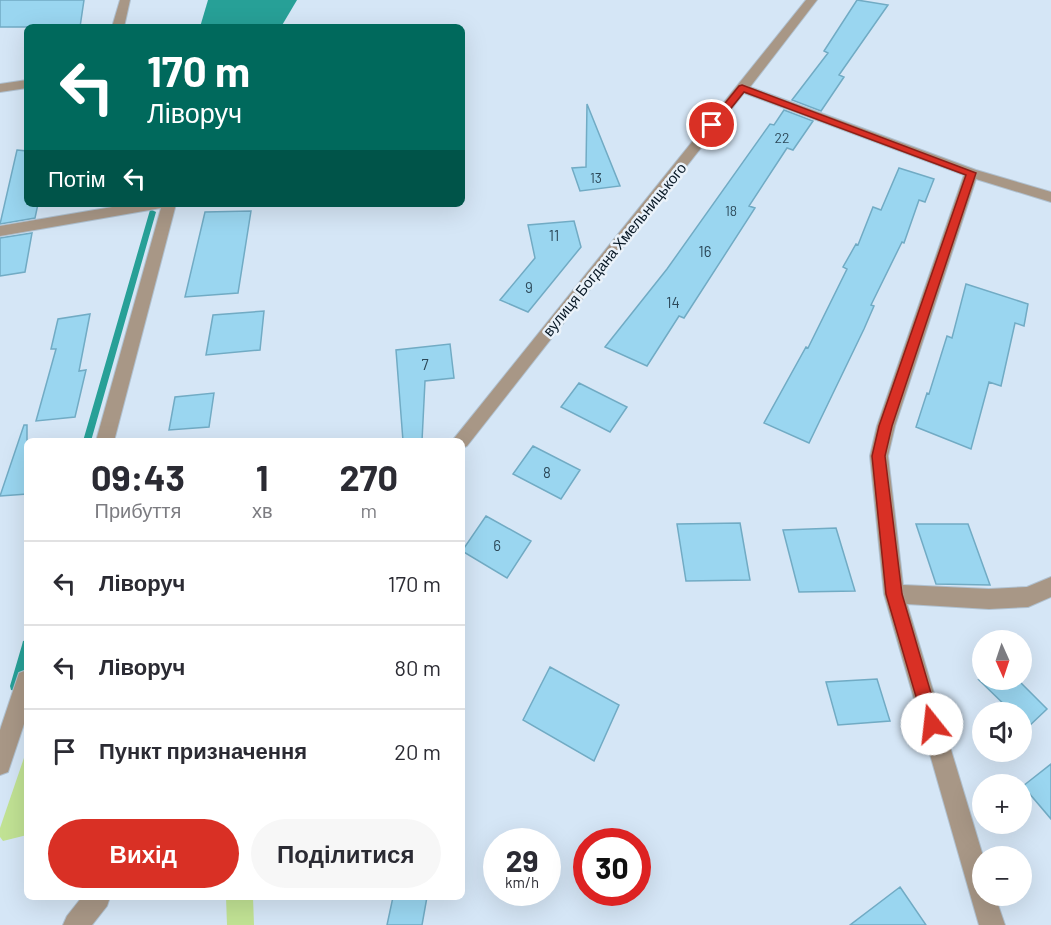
<!DOCTYPE html>
<html lang="uk">
<meta charset="utf-8">
<style>
:root{--surface:#fff;--page:#f7f7f7;--text:#2b2b33;--muted:#7c7c81;--line:#e1e1e2;--accent:#d93025}
body{margin:0;font-family:Barlow,sans-serif;background:var(--page);color:var(--text);height:100vh;display:flex;flex-direction:column;font-size:22px;white-space:nowrap}
*{box-sizing:border-box;margin:0}
p{font-size:20px;color:var(--muted)}
.icon{flex:none;width:33px;height:33px;fill:none;stroke:currentColor;stroke-width:2;stroke-linecap:round;stroke-linejoin:round}
.map{position:relative;flex:1;overflow:hidden}
.details{position:absolute;left:24px;top:438px;width:441px;height:462px;display:flex;flex-direction:column;background:var(--surface);border-radius:9px;box-shadow:0 6px 24px #0002}
.details>*{flex:none}
.banner{position:absolute;left:24px;top:24px;width:441px;height:183px;border-radius:9px;box-shadow:0 6px 24px #0002;background:#00695c;color:#fff;overflow:hidden}
.needle{width:39px;rotate:177deg}
.controls{position:absolute;left:972px;top:630px;display:grid;gap:12px}
.controls a{display:grid;place-items:center;width:60px;height:60px;border-radius:50%;background:var(--surface);box-shadow:0 6px 24px #0002;font-size:30px}
.speed{position:absolute;left:483px;top:828px;display:flex;gap:12px;font-size:30px;font-weight:700;text-align:center}
.speed>*{display:grid;place-content:center;width:78px;height:78px;border-radius:50%;background:var(--surface);box-shadow:0 6px 24px #0002;line-height:1}
.speed small{font-size:15px;font-weight:400}
.speed .limit{border:9px solid #d22;background:#fff;color:#111}
.pin{position:absolute;display:grid;place-items:center;width:51px;height:51px;color:#fff;margin:-26px;border:3px solid #fff;border-radius:50%;box-shadow:0 2px 6px #0007}
.me{position:absolute;width:66px;margin:-33px;rotate:344deg;stroke-linejoin:round;filter:drop-shadow(0 0 4px #0008)}
.turn{display:flex;align-items:center;gap:21px;height:126px;padding:0 24px;font-size:27px}
.turn .icon{width:78px;height:78px;stroke-width:2.5}
.turn b{display:block;font-size:42px;line-height:51px}
.then{display:flex;align-items:center;height:57px;padding:0 24px;background:#0003;gap:12px;font-size:22px}
.eta{display:flex;justify-content:space-evenly;align-items:center;height:102px;text-align:center}
.eta b{font-size:36px;font-weight:700;line-height:42px}
.primary-button{display:flex;gap:12px;margin-top:auto;padding:12px 24px}
.primary-button a{flex:1;height:69px;border-radius:36px;background:var(--accent);color:#fff;font-size:24px;font-weight:700;line-height:69px;text-align:center}
.primary-button a+a{background:var(--page);color:var(--text)}
ul{padding:0;list-style:none}
li{display:flex;align-items:center;gap:18px;height:84px;padding:0 24px;border-top:2px solid var(--line)}
li div{flex:1}
li b{display:block;font-size:22px}
li em{font-style:normal}
.map>svg:first-child{display:block}
.green{fill:#c1e294}
.water{fill:#27a097}
.lines{fill:none;stroke-linecap:round;stroke-linejoin:round}
.stream{fill:#27a097;fill-rule:evenodd}
.building{fill:#9ad6f0;stroke:#71abc4;stroke-width:1.5}
.minor-casing{stroke:#b0c1d0;stroke-width:2}
.minor{fill:#a89786;fill-rule:evenodd}
.route{fill:#d93025;stroke:#8d1f18;stroke-width:1.5}
.labels{text-anchor:middle;dominant-baseline:central;stroke-width:5;stroke-linejoin:round;paint-order:stroke}
.far-number-label{font-size:14px;fill:#2c4858}
.number-label{font-size:15px;fill:#2c4858}
.far-street-label{font-size:15px;fill:#081825;stroke:#eaf2fa}
</style>
<div class="map">
<svg width="1051" height="925" viewBox="0 0 1051 925">
<rect width="100%" height="100%" fill="#d5e6f6"/>
<path class="green" d="M 27,749 L 27,835 L 3,841 L 0,837 L 0,828 Z
M 226,897 L 253,897 L 254,925 L 227,925 Z"/>
<path class="water" d="M 208,0 L 297,0 L 281,27 L 200,27 Z"/>
<g class="lines">
<path class="stream" d="M 150,210 L 152,210 L 156,212 L 91,441 L 83,441 Z
M 27,640 L 27,663 L 19,690 L 15,691 L 11,690 L 10,686 L 22,645 L 23,641 Z"/>
</g>
<path class="building" d="M 0,0 L 84,0 L 80,27 L 0,27 Z
M 857,0 L 888,5 L 839,75 L 844,77 L 821,111 L 792,100 L 828,53 L 824,51 Z
M 587,104 L 620,186 L 580,191 L 572,168 L 586,167 Z
M 784,110 L 813,121 L 793,150 L 787,148 L 749,206 L 755,208 L 684,318 L 679,316 L 647,366 L 605,347 L 667,269 L 770,124 L 774,125 Z
M 17,150 L 27,151 L 27,204 L 38,204 L 35,218 L 0,224 Z
M 899,168 L 934,179 L 925,202 L 919,200 L 904,243 L 902,242 L 871,305 L 874,306 L 864,329 L 809,443 L 764,423 L 806,347 L 808,348 L 847,269 L 843,267 L 856,244 L 858,245 L 873,207 L 881,210 Z
M 251,211 L 238,293 L 185,297 L 205,212 Z
M 574,221 L 581,247 L 528,312 L 500,300 L 535,258 L 528,225 Z
M 32,233 L 25,272 L 0,276 L 0,238 Z
M 966,284 L 1028,304 L 1024,326 L 1015,323 L 1001,386 L 989,382 L 971,449 L 916,427 L 927,393 L 929,394 L 947,336 L 952,338 Z
M 264,311 L 260,350 L 206,355 L 213,315 Z
M 90,314 L 79,371 L 86,370 L 75,417 L 36,421 L 56,349 L 51,349 L 58,319 Z
M 450,344 L 454,378 L 425,381 L 422,441 L 403,441 L 396,350 Z
M 579,383 L 627,407 L 610,432 L 561,407 Z
M 214,393 L 209,427 L 169,430 L 175,397 Z
M 24,425 L 27,425 L 27,494 L 0,496 Z
M 533,446 L 580,470 L 561,499 L 513,474 Z
M 486,516 L 531,541 L 507,578 L 462,551 Z
M 740,523 L 750,580 L 686,581 L 677,524 Z
M 916,524 L 968,524 L 990,585 L 936,584 Z
M 836,528 L 855,591 L 799,592 L 783,530 Z
M 550,667 L 619,705 L 594,761 L 523,720 Z
M 877,679 L 890,721 L 838,725 L 826,682 Z
M 979,680 L 1018,680 L 1047,709 L 1027,728 L 1022,723 L 1022,712 L 1012,712 Z
M 1051,764 L 1051,819 L 1023,786 Z
M 900,887 L 926,925 L 850,925 Z
M 393,897 L 427,897 L 422,925 L 387,925 Z"/>
<g class="lines">
<g class="minor-casing">
<path id="minor" d="M 120,0 L 130,0 L 124,27 L 112,27 Z
M 806,0 L 817,0 L 750,87 L 976,170 L 1051,192 L 1051,202 L 976,179 L 895,426 L 888,456 L 903,585 L 989,589 L 1027,587 L 1051,577 L 1051,597 L 1028,607 L 989,609 L 907,604 L 983,856 L 982,896 L 995,896 L 1005,925 L 979,925 L 970,894 L 884,594 L 870,456 L 877,426 L 964,175 L 744,93 L 467,446 L 462,448 L 462,441 L 452,441 Z
M 27,80 L 27,88 L 0,92 L 0,84 Z
M 130,204 L 176,204 L 114,441 L 96,441 L 161,208 L 0,236 L 0,226 Z
M 27,670 L 27,715 L 8,772 L 0,775 L 0,730 L 19,673 Z
M 82,897 L 110,897 L 107,906 L 92,925 L 63,925 L 67,916 Z"/>
</g>
<use href="#minor" class="minor"/>
</g>
<path class="route" d="M 742,85 L 976,173 L 892,426 L 885,456 L 902,594 L 940,724 L 938,730 L 932,732 L 926,730 L 924,724 L 886,594 L 872,456 L 879,426 L 966,175 L 744,92 L 716,127 L 709,127 L 709,123 L 739,86 Z"/>
<g class="labels">
<g class="far-number-label">
<text x="782" y="137">22</text>
<text x="596" y="177">13</text>
<text x="731" y="210">18</text>
</g>
<g class="number-label">
<text x="554" y="235">11</text>
<text x="705" y="251">16</text>
<text x="529" y="287">9</text>
<text x="673" y="302">14</text>
<text x="425" y="364">7</text>
<text x="547" y="472">8</text>
<text x="497" y="545">6</text>
</g>
<g class="far-street-label">
<text transform="translate(614 249) rotate(-51)">вулиця Богдана Хмельницького</text>
</g>
</g>
</svg>
<div class="controls">
<a><svg class="needle" viewBox="-14 -14 28 28"><path d="M0-13l5 13h-10z" fill="#e53935"/><path d="M0 13l5-13h-10z" fill="#7c7c81"/></svg></a>
<a><svg class="icon" aria-label="sound" viewBox="0 0 24 24"><path d="M4 9h4l5-4v14l-5-4H4zM17 9q2 3 0 6"/></svg></a>
<a>+</a>
<a>−</a>
</div>
<div class="speed"><div>29<small>km/h</small></div><div class="limit">30</div></div>
<div class="pin" style="left:712px;top:125px;background:#d93025"><svg class="icon" aria-label="arrive" viewBox="0 0 24 24"><path d="M6 21V4h12l-3 4 3 4H6"/></svg></div>
<svg class="me" style="left:932px;top:724px" viewBox="-20 -20 40 40"><circle r="19" fill="#fff"/><path d="M0-13L10 11 0 6-10 11z" fill="#d93025"/></svg>
<div class="banner">
<div class="turn"><svg class="icon" aria-label="left" viewBox="0 0 24 24"><path d="M17 20v-9H6M10 6l-5 5 5 5"/></svg><div><b>170 m</b>Ліворуч</div></div>
<div class="then">Потім<svg class="icon" aria-label="left" viewBox="0 0 24 24"><path d="M17 20v-9H6M10 6l-5 5 5 5"/></svg></div>
</div>
<section class="details">
<div class="eta">
<div><b>09:43</b><p>Прибуття</p></div>
<div><b>1</b><p>хв</p></div>
<div><b>270</b><p>m</p></div>
</div>
<ul>
<li><svg class="icon" aria-label="left" viewBox="0 0 24 24"><path d="M17 20v-9H6M10 6l-5 5 5 5"/></svg><div><b>Ліворуч</b></div><em>170 m</em></li>
<li><svg class="icon" aria-label="left" viewBox="0 0 24 24"><path d="M17 20v-9H6M10 6l-5 5 5 5"/></svg><div><b>Ліворуч</b></div><em>80 m</em></li>
<li><svg class="icon" aria-label="arrive" viewBox="0 0 24 24"><path d="M6 21V4h12l-3 4 3 4H6"/></svg><div><b>Пункт призначення</b></div><em>20 m</em></li>
</ul>
<div class="primary-button"><a>Вихід</a><a>Поділитися</a></div>
</section>
</div>
